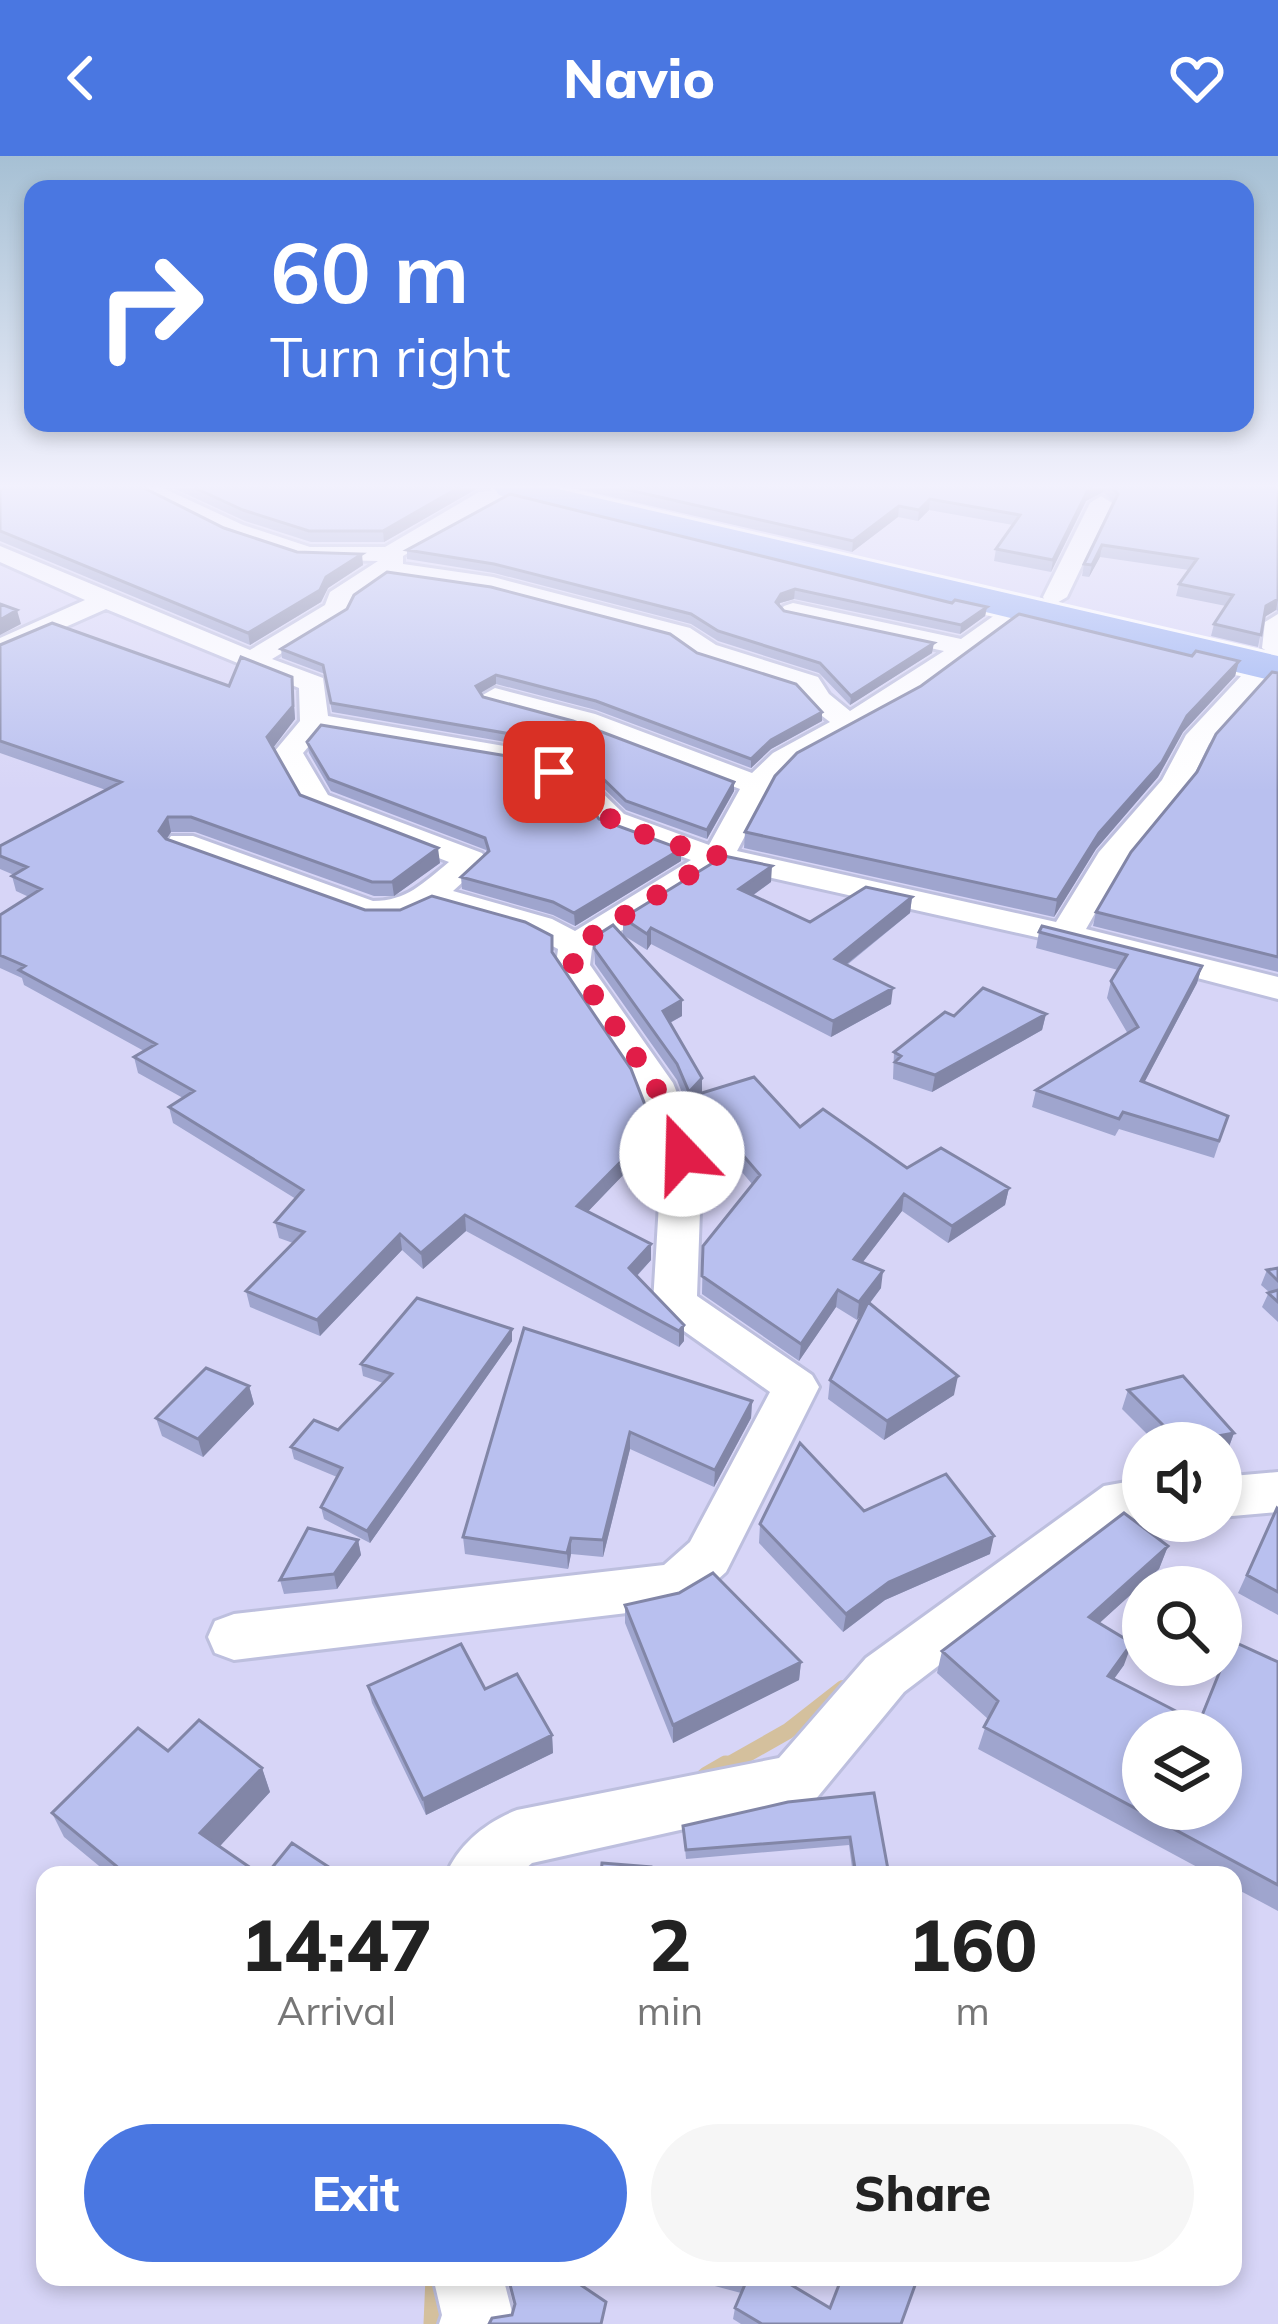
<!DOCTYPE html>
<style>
:root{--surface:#fff;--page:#f6f6f6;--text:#222;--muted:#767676;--accent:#4a77e1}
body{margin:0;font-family:Mulish,sans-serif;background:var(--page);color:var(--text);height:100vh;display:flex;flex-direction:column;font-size:45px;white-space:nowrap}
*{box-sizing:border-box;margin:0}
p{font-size:39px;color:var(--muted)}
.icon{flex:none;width:66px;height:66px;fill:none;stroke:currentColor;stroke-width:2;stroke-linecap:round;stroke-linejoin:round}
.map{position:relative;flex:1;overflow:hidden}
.side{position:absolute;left:36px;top:1710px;width:1206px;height:420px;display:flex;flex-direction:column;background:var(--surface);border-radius:24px;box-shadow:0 6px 18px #0003}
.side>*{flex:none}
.hud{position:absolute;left:24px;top:24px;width:1230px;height:252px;border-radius:24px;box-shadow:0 6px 18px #0003;background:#4a77e1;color:#fff;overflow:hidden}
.controls{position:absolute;left:1122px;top:1266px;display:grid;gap:24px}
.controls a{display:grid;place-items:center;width:120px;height:120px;border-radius:50%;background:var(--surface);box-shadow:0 6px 18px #0003;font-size:60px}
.pin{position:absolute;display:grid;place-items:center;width:102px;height:102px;color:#fff;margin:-51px;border-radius:24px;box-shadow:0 6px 18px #0006}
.me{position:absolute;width:132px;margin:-66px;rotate:339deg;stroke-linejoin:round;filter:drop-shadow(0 0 9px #0008)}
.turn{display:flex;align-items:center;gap:42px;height:252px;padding:0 48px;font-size:54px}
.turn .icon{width:156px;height:156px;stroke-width:2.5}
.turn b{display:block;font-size:84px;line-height:102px}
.eta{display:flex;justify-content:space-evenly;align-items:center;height:204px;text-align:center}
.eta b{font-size:72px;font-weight:800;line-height:84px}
.cta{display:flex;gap:24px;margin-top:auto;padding:24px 48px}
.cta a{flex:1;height:138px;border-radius:72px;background:var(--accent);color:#fff;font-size:48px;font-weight:800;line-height:138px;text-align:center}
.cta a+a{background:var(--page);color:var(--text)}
header{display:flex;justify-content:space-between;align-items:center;height:156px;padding:0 48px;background:var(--accent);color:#fff;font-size:54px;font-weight:800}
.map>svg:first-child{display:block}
.residential{fill:#d7d5f7;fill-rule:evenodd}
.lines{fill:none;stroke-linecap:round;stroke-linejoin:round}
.stream-far1{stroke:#d4c09d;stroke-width:16}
.stream{stroke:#d4c09d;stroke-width:21}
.street-casing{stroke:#bdbfde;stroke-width:6}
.highway-casing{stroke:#fff;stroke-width:6}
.street{fill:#fff;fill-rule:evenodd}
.highway{fill:#99b1f3;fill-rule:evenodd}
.wall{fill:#9fa5ce}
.shaded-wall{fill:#8286a7}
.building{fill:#b9c0ef;stroke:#8286a7;stroke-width:3;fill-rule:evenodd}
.route{stroke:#e11d48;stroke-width:21;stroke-dasharray:0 37.8}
</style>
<header><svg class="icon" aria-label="back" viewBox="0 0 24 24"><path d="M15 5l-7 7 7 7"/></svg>Navio<svg class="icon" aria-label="heart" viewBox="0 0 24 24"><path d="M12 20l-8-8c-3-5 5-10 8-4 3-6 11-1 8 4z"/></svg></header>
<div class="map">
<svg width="1278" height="2168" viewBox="0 0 1278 2168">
<rect width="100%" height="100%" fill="#e3e0fb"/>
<path class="residential" d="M 0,332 L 1278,332 L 1278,2168 L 0,2168 ZM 1143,1287 L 1221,1287 L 1221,1365 L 1143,1365 ZM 1143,1431 L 1221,1431 L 1221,1509 L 1143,1509 ZM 1143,1575 L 1221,1575 L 1221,1653 L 1143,1653 ZM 45,1719 L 1233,1719 L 1233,2121 L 45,2121 Z"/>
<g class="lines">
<path class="stream-far1" d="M 721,1613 L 788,1575 L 843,1532"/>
<path class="stream" d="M 707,1621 L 726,1610
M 434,2168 L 436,2121"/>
<g class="street-casing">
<path id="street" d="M 135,332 L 163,332 L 243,369 L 310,391 L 385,391 L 479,336 L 527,332 L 525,338 L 495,346 L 403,400 L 403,408 L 493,421 L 690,472 L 716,489 L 818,521 L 829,538 L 850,555 L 944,495 L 784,460 L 780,455 L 784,450 L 793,447 L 961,483 L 1009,449 L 1027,449 L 1031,454 L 1027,459 L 917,541 L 793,609 L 770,633 L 737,695 L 1056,766 L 1099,696 L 1162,624 L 1186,579 L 1256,504 L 1274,504 L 1274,516 L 1209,588 L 1190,627 L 1124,707 L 1086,773 L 1278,821 L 1278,843 L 1063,787 L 723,711 L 592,793 L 590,809 L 673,927 L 702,998 L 697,1140 L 812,1219 L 819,1231 L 726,1416 L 695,1444 L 677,1451 L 234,1504 L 215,1497 L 208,1481 L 215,1465 L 234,1458 L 664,1409 L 690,1386 L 770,1236 L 660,1158 L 653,1147 L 662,998 L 635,927 L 556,809 L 558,793 L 528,777 L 431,750 L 402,765 L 369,765 L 171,694 L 166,687 L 171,680 L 193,680 L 373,745 C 407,745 423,727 449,706 L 306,651 L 274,596 L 300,565 L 299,532 L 106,453 L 0,500 L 0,482 L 85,444 L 0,406 L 0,390 L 250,494 L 325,449 L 330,436 L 378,405 L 300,403 L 227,379 ZM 387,420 L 492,435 L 672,482 L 698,501 L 798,533 L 809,550 L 830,566 L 773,597 L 752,617 L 595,558 L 495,532 L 481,540 L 485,546 L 575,570 L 740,633 L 709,689 L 624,658 L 587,622 L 527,594 L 328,560 L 323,522 L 272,503 L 346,458 L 351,444 ZM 321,576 L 509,607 L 566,635 L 593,657 L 601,671 L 691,704 L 575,775 L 552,763 L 453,735 L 487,704 L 482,697 L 328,639 L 303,597 Z
M 1101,340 L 1112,347 L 1067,441 L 1055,448 L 1046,446 L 1043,441 L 1090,347 Z
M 1278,458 L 1278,499 L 1275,500 L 1262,492 L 1265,466 Z
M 1278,1316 L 1278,1356 L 1221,1361 L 1221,1321 Z
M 1143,1323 L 1143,1363 L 1131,1363 L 904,1536 L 815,1644 L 532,1707 L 518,1719 L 446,1719 C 458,1689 486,1666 517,1654 L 779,1602 L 866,1502 L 1104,1330 Z
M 433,2121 L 503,2121 L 513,2160 L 510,2168 L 439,2168 L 442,2159 Z"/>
</g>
<g class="highway-casing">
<path id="highway" d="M 494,332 L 554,332 L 1278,500 L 1278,526 L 511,342 L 499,339 Z"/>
</g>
<use href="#street" class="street"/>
<use href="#highway" class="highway"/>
</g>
<path class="wall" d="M 173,332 L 478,332 L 384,386 L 311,386 L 245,365 Z
M 573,332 L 1278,332 L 1278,455 L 1276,454 L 1264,461 L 1258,491 L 1211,480 L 1214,468 L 1226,450 L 1176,440 L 1179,428 L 1189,414 L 1100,401 L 1089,421 L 1082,420 L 1084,408 L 1114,347 L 1103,336 L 1086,345 L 1051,416 L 994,405 L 996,393 L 1013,369 L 929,354 L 918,365 L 898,361 L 852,396 Z
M 0,334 L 224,372 L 297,396 L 363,409 L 328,432 L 321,446 L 250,489 L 0,385 Z
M 407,394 L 952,447 L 987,451 L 985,460 L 960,478 L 794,443 L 780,447 L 779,449 L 784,455 L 932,497 L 850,549 L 819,517 L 718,485 L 691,468 L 494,417 L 407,403 Z
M 0,489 L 229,530 L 292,521 L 295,563 L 273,591 L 300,639 L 440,707 L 394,740 L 374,740 L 195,676 L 171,676 L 166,683 L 365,754 L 553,798 L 653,988 L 588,1055 L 651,1088 L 651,1104 L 637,1120 L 684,1169 L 684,1185 L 679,1191 L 466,1075 L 423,1113 L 402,1094 L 320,1180 L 250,1151 L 246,1135 L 293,1087 L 279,1082 L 275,1066 L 296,1043 L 173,967 L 169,951 L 183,942 L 138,917 L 134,901 L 144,895 L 24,829 L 22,822 L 0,812 L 0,759 L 29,741 L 16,735 L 12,720 L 14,719 L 0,713 L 0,690 L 106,634 L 0,597 Z
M 281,493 L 697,497 L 822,565 L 771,593 L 751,612 L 596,554 L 496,528 L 480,537 L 483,541 L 734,635 L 707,683 L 626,654 L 589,618 L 529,590 L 332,556 L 325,518 L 282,502 Z
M 1192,500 L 1239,505 L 1235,520 L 1183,576 L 1158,621 L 1096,693 L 1054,761 L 744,692 L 745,676 Z
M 1278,517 L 1278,816 L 1093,770 L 1096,756 Z
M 307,586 L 599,663 L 681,693 L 681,705 L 575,770 L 553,759 L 462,733 L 461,721 L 487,697 L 486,694 L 331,635 L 309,597 Z
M 771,726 L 752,740 L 810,766 L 912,741 L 910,757 L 847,809 L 891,848 L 831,881 L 651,788 L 647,794 L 623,779 L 623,762 Z
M 1039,776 L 1202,810 L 1197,827 L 1144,927 L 1228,960 L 1214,1002 L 1119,973 L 1115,980 L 1032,951 L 1036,934 L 1128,878 L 1107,842 L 1111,825 L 1118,814 L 1036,792 Z
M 594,792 L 682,844 L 682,860 L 670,867 L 702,937 L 800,971 L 907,1012 L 1009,1032 L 1005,1049 L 948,1087 L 902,1055 L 863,1106 L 881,1132 L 870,1147 L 954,1239 L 884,1284 L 828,1243 L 830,1224 L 865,1153 L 857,1164 L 836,1151 L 799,1205 L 702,1138 L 703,1090 L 752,1028 L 692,957 L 692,948 L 688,952 L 677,924 L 595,808 Z
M 1046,858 L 1042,874 L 932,936 L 893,923 L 894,896 L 954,860 Z
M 1278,1112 L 1278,1166 L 1262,1151 L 1269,1136 L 1261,1129 L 1267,1114 Z
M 524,1172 L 752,1245 L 751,1262 L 714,1331 L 630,1293 L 603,1401 L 571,1398 L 568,1413 L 465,1398 L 463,1381 Z
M 512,1173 L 512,1185 L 370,1387 L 324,1363 L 321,1351 L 337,1321 L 294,1303 L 291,1291 L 338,1274 L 383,1227 L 363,1220 L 361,1208 Z
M 249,1230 L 254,1248 L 203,1301 L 162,1280 L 156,1262 Z
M 1128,1234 L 1234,1277 L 1227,1296 L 1221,1287 L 1156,1287 L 1122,1253 Z
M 1277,1352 L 1278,1353 L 1278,1459 L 1238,1437 Z
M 864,1355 L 990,1398 L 885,1444 L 843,1476 L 759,1387 L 760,1368 Z
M 358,1384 L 361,1399 L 337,1433 L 284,1438 L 280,1424 Z
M 1168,1390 L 1159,1413 L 1099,1467 L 1124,1509 L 1114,1523 L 1198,1566 L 1232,1485 L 1278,1506 L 1278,1755 L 1233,1731 L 1233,1719 L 1212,1719 L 978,1593 L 988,1563 L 937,1517 L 942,1495 Z
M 625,1449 L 801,1506 L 799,1524 L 673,1587 L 625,1467 Z
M 368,1530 L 485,1533 L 552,1579 L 553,1597 L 426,1659 L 372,1547 Z
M 168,1595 L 262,1612 L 270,1636 L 219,1690 L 261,1719 L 110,1719 L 64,1681 L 52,1657 Z
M 874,1637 L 889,1719 L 853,1719 L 849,1689 L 686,1703 L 683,1670 Z
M 681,2121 L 778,2121 L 830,2152 L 901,2168 L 741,2168 L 733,2163 L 735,2152 L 741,2137 Z"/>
<path class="shaded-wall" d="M 458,332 L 478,332 L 384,386 L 383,375 Z
M 1093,332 L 1104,332 L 1103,336 L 1086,345 L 1051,416 L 1053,404 L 1088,334 Z
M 930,343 L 929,354 L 918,365 L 919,354 Z
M 899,350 L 898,361 L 852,396 L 853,385 Z
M 1102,389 L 1100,401 L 1089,421 L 1092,409 Z
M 362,398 L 363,409 L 328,432 L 321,446 L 250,489 L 248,477 L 326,421 Z
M 795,433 L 794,443 L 780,447 L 776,455 L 776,446 L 781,438 Z
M 1278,443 L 1276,454 L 1263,462 L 1266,450 Z
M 987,451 L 985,460 L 960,478 L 961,469 Z
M 17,454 L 21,468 L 0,479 L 0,464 Z
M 934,487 L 932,497 L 850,549 L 851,540 Z
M 1239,505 L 1235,520 L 1183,576 L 1158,621 L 1096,693 L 1054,761 L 1057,744 L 1099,677 L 1187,560 Z
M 496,519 L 496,528 L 477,539 L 476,530 Z
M 292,521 L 295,563 L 270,596 L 267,581 Z
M 822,556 L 822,565 L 771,593 L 751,612 L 751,603 L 771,584 Z
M 734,626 L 734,635 L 707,683 L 707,674 Z
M 168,661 L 171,676 L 162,690 L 159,675 Z
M 438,692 L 440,707 L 394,740 L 392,726 Z
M 681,693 L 681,705 L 575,770 L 574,757 Z
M 772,710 L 771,726 L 738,750 L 739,733 Z
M 912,741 L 910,757 L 833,819 L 835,803 Z
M 651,772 L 651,788 L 647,794 L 647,778 Z
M 1202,810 L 1197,827 L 1136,942 L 1141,925 Z
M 893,832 L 891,848 L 831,881 L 833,865 Z
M 682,844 L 682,860 L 662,871 L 663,855 Z
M 1046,858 L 1042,874 L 932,936 L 935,919 Z
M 702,922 L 702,938 L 692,940 L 692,948 L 688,952 L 689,936 Z
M 654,972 L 653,988 L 578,1066 L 577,1050 Z
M 1009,1032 L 1005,1049 L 948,1087 L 952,1070 Z
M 904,1038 L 902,1055 L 852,1120 L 854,1103 Z
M 465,1059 L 466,1075 L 423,1113 L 421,1097 Z
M 400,1078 L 402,1094 L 320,1180 L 317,1164 Z
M 651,1088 L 651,1104 L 629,1128 L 629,1112 Z
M 883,1115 L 881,1132 L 857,1164 L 859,1146 Z
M 838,1134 L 836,1151 L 799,1205 L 801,1188 Z
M 684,1169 L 684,1185 L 679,1191 L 679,1175 Z
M 512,1173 L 512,1185 L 370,1387 L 367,1375 Z
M 958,1220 L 954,1239 L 884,1284 L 887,1265 Z
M 249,1230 L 254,1248 L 203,1301 L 198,1283 Z
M 752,1245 L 751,1262 L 714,1331 L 715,1314 Z
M 630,1276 L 630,1293 L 603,1401 L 603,1384 Z
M 1234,1277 L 1227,1296 L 1221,1297 L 1221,1287 L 1187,1287 Z
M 994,1380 L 990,1398 L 885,1444 L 843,1476 L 846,1458 L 889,1426 Z
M 571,1382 L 571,1398 L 568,1413 L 567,1397 Z
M 358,1384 L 361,1399 L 337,1433 L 334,1418 Z
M 1168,1390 L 1159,1413 L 1082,1483 L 1089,1461 Z
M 1132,1487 L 1124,1509 L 1100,1542 L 1108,1520 Z
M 801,1506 L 799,1524 L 673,1587 L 673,1569 Z
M 552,1579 L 553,1597 L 426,1659 L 423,1643 Z
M 262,1612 L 270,1636 L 210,1701 L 200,1677 Z"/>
<path class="building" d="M 4,332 L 144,332 L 224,372 L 297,396 L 362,398 L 326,421 L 320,434 L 248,477 L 0,375 L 0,334 Z
M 195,332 L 458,332 L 383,375 L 309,375 L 243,354 Z
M 620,332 L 1093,332 L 1088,334 L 1053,404 L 996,393 L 1020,359 L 930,343 L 919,354 L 899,350 L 853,385 Z
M 1112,332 L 1278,332 L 1278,443 L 1266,450 L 1261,479 L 1214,468 L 1233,439 L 1179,428 L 1197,403 L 1102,389 L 1092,409 L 1084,408 L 1118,338 Z
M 510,338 L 952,447 L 955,444 L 987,451 L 961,469 L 795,433 L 781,438 L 776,446 L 784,455 L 934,487 L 851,540 L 820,507 L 718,475 L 691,458 L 494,408 L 407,394 Z
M 387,416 L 491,431 L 670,478 L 697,497 L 796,528 L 822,556 L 771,584 L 751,603 L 596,545 L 496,519 L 476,530 L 483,541 L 573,565 L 734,626 L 707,674 L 626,645 L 589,609 L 528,581 L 331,547 L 323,509 L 281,493 L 347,453 L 354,439 Z
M 0,448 L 17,454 L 0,464 Z
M 1019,458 L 1192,500 L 1196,495 L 1239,505 L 1187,560 L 1162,606 L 1099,677 L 1057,744 L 745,676 L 775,620 L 797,597 L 921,530 Z
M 52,467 L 229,530 L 241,501 L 292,521 L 293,550 L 267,581 L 300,639 L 438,692 L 392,726 L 372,726 L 191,661 L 168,661 L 159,675 L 166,683 L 365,754 L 400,754 L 432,740 L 525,766 L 552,780 L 552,796 L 631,913 L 654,972 L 577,1050 L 651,1088 L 629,1112 L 684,1169 L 679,1175 L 465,1059 L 421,1097 L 400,1078 L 317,1164 L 246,1135 L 304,1076 L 275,1066 L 303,1034 L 169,951 L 194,935 L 134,901 L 156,888 L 19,814 L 25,810 L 0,799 L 0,759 L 41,733 L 12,720 L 27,711 L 0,700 L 0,690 L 121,626 L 0,585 L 0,489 Z
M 1272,516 L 1278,517 L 1278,801 L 1096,756 L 1131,696 L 1197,616 L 1216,578 Z
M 321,569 L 507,600 L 563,627 L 589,648 L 599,663 L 681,693 L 574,757 L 553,746 L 461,721 L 489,695 L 485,682 L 329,623 L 307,586 Z
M 724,700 L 772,710 L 739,733 L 810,766 L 866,731 L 912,741 L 835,803 L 893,832 L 833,865 L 651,772 L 647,778 L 623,762 Z
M 613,769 L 682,844 L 663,855 L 702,922 L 689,936 L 677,908 L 594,792 L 596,780 Z
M 1042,770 L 1202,810 L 1141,925 L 1228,960 L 1219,985 L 1123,956 L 1119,963 L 1036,934 L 1138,871 L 1111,825 L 1127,799 L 1039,776 Z
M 983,832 L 1046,858 L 935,919 L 895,906 L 901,900 L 894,896 L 945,856 L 954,860 Z
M 754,921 L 800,971 L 823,953 L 907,1012 L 941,992 L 1009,1032 L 952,1070 L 904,1038 L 854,1103 L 883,1115 L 859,1146 L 838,1134 L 801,1188 L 702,1120 L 703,1090 L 760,1019 L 692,940 Z
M 1278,1112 L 1278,1125 L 1267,1114 Z
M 1278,1134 L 1278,1146 L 1268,1137 Z
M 417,1142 L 512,1173 L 367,1375 L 321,1351 L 342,1312 L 291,1291 L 314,1264 L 338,1274 L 392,1218 L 361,1208 Z
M 868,1146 L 958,1220 L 887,1265 L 830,1224 Z
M 524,1172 L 752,1245 L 715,1314 L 630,1276 L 603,1384 L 571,1382 L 567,1397 L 463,1381 Z
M 206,1212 L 249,1230 L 198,1283 L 156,1262 Z
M 1183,1220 L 1234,1277 L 1181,1287 L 1128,1234 Z
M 800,1287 L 864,1355 L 946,1318 L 994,1380 L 889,1426 L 846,1458 L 760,1368 Z
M 1277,1352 L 1278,1353 L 1278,1436 L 1247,1419 Z
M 1124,1357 L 1168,1390 L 1089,1461 L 1132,1487 L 1108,1520 L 1199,1567 L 1232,1485 L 1278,1506 L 1278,1729 L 984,1571 L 998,1545 L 942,1495 ZM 1143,1575 L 1221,1575 L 1221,1653 L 1143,1653 Z
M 308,1372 L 358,1384 L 334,1418 L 280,1424 Z
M 713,1417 L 801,1506 L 673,1569 L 625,1449 L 679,1437 Z
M 461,1488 L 485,1533 L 517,1518 L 552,1579 L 423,1643 L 368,1530 Z
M 199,1564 L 262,1612 L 200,1677 L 261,1719 L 127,1719 L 52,1657 L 138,1572 L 168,1595 Z
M 874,1637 L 889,1719 L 856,1719 L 850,1681 L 686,1694 L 683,1670 L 788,1646 Z
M 292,1687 L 341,1719 L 266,1719 Z
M 602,1707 L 651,1711 L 651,1719 L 601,1719 Z
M 483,1715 L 500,1715 L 506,1719 L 480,1719 Z
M 508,2121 L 569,2121 L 606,2146 L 601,2168 L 489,2168 L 492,2162 L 512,2159 L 515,2148 Z
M 726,2121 L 778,2121 L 830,2152 L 842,2121 L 918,2121 L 901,2168 L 762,2168 L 735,2152 L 746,2126 Z"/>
<linearGradient id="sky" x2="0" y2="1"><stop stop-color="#a6c0d4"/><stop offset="0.52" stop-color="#f2f1fd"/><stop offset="1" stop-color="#f2f1fd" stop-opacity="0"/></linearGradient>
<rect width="1278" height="635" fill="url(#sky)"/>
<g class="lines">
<path class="route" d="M 554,616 L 602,645 L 611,664 L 658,684 L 719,700 L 576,790 L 573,809 L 654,927 L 682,998"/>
</g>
</svg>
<div class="controls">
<a><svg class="icon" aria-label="sound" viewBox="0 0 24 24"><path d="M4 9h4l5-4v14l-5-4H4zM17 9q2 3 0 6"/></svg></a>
<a><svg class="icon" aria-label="search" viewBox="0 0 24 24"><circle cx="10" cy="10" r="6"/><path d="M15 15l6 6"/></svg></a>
<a><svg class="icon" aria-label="layers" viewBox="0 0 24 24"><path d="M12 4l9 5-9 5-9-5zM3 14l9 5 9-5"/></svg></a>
</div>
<div class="pin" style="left:554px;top:616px;background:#d93025"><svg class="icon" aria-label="arrive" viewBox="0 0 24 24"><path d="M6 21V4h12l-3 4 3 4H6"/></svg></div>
<svg class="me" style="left:682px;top:998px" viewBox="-20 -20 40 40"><circle r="19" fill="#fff"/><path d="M0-13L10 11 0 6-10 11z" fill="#e11d48"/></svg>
<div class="hud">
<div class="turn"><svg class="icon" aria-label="right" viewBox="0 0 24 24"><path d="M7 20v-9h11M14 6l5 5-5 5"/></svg><div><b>60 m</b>Turn right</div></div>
</div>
<section class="side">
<div class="eta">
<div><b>14:47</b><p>Arrival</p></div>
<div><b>2</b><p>min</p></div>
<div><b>160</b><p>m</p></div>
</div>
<div class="cta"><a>Exit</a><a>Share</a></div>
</section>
</div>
